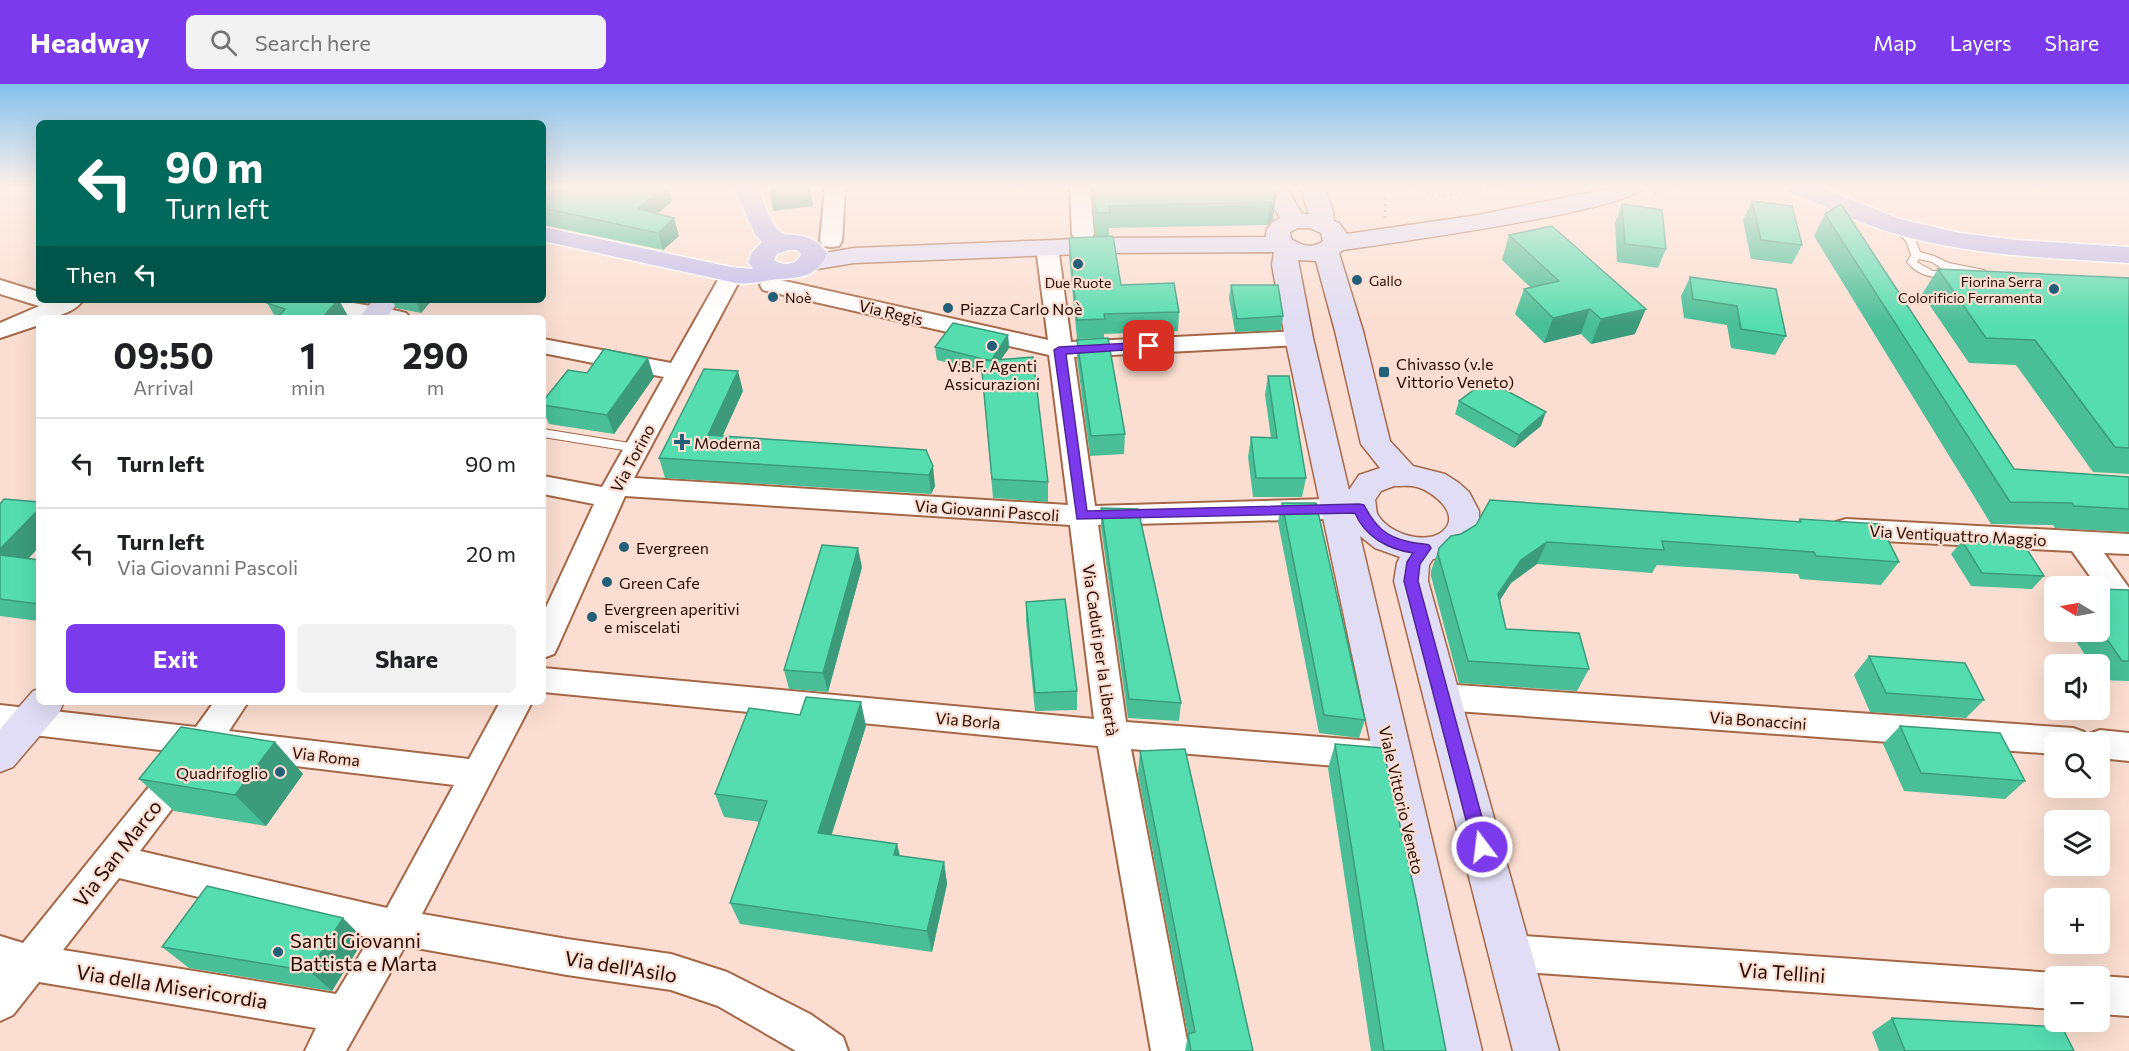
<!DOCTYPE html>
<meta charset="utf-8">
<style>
:root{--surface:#fff;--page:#f2f2f2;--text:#202124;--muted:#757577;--line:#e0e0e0;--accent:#7c3aed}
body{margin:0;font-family:Commissioner,sans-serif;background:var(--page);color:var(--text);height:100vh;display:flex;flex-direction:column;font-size:22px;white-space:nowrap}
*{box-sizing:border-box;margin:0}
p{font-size:20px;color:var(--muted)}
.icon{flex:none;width:33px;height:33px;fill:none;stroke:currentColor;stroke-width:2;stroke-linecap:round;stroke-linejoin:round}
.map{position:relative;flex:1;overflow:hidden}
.panel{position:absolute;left:36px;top:231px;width:510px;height:390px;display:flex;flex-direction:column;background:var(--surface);border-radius:9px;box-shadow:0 6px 24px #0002}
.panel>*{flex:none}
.guide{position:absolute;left:36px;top:36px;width:510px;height:183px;border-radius:9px;box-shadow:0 6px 24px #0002;background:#00695c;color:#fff;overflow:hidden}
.needle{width:39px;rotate:280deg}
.buttons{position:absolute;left:2044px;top:492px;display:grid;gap:12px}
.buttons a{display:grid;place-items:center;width:66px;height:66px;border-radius:9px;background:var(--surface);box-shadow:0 6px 24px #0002;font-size:30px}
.pin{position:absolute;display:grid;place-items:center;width:51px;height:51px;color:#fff;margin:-26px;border-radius:12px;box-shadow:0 3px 9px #0006}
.me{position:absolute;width:66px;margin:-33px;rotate:345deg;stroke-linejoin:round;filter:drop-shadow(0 0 4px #0008)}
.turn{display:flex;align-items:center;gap:21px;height:126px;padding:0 30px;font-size:27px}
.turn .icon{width:78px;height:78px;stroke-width:2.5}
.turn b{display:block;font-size:42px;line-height:51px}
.then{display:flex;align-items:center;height:57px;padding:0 30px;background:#0003;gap:12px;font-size:22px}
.eta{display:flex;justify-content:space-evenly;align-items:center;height:102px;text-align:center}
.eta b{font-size:36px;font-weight:700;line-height:42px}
.button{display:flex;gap:12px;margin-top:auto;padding:12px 30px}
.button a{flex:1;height:69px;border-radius:9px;background:var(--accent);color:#fff;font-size:24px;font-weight:700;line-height:69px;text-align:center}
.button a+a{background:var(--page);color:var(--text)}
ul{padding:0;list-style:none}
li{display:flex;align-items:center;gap:18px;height:90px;padding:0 30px;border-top:2px solid var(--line)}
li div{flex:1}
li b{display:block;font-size:22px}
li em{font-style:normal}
header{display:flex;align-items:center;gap:36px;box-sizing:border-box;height:84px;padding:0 30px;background:var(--accent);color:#fff}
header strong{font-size:28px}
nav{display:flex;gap:33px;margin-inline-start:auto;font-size:21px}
.search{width:420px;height:54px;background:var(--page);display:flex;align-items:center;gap:15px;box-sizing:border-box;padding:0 21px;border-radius:9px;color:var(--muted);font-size:22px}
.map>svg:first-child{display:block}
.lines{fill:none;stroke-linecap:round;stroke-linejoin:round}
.lane-casing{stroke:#a56747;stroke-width:2}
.street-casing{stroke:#a56747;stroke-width:4}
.secondary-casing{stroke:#a56747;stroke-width:3}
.primary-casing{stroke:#fff;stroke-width:3}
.path{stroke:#b09589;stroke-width:3;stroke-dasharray:2 4;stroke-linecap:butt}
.lane{fill:#fff;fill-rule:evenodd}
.street{fill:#fff;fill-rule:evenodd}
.secondary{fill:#e0ddf4;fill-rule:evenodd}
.primary{fill:#c0bbea;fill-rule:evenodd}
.wall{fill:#49be97}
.shaded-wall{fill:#3c9b7b}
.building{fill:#55ddb0;stroke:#3c9b7b;stroke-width:1.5}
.route{fill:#7c3aed;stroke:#51269a;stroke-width:1.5}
.poi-dot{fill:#235f77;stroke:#fbded1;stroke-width:2}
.labels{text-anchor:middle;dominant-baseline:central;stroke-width:4.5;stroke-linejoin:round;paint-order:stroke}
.far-poi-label{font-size:14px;fill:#240c02;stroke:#fbded1;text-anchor:start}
.poi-label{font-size:16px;fill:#240c02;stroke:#fbded1;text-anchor:start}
.street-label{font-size:16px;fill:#240c02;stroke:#fbded1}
.near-street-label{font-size:20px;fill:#240c02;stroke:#fbded1}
.near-poi-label{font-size:20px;fill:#240c02;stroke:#fbded1;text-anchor:start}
</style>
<header>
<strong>Headway</strong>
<div class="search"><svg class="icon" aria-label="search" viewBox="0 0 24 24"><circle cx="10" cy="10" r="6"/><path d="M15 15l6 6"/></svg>Search here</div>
<nav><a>Map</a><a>Layers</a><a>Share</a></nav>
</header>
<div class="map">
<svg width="2129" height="967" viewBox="0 0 2129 967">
<rect width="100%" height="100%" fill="#fbded1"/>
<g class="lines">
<g class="lane-casing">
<path id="lane" d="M 1895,140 L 1915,154 L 1920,168 L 1934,172 L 1949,179 L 1984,186 L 1989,189 L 1984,192 L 1956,187 L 1956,191 C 1937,196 1919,193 1907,178 L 1911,171 L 1906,157 L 1890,143 ZM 1919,175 L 1932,178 L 1945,187 L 1933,187 L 1917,178 Z
M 543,345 L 636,360 L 642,364 L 636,368 L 543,353 Z"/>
</g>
<g class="street-casing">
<path id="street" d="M 825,104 L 845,104 L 842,157 L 839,162 L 831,163 L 823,162 L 820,157 Z
M 1070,104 L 1090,104 L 1094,150 L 1091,155 L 1083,156 L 1075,155 L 1072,150 Z
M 1047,157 L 1055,158 L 1058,163 L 1071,258 L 1299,247 L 1307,249 L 1311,254 L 1307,259 L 1299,261 L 1074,273 L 1095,422 L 1359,414 L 1369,417 L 1373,424 L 1369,431 L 1359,434 L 1098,441 L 1126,638 L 1372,657 L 1384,661 L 1388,671 L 1384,681 L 1372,685 L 1131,665 L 1189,967 L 1151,967 L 1098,662 L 543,608 L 543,584 L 1094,635 L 1070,441 L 625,412 L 558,562 L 554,570 L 543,574 L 543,530 L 594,420 L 543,410 L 543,392 L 602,403 L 664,293 L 543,269 L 543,255 L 671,279 L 723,187 L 731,185 L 739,187 L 742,192 L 634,394 L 1068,421 L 1049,271 L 771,208 L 763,206 L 760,201 L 763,196 L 771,194 L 1048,256 L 1036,163 L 1039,158 Z
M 0,196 L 39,208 L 39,216 L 50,216 L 48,219 L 54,216 L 83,216 C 75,229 53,234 39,234 L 39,241 L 0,254 L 0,239 L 44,220 L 39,222 L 0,210 Z
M 289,216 L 337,216 L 398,227 L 406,229 L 410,234 L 360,234 L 292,221 Z
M 1846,435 L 2129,450 L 2129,470 L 2104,469 L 2129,504 L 2129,537 L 2119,534 L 2100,507 L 2100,502 L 2097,502 L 2072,467 L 1846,455 L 1836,452 L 1832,445 L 1836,438 Z
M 1442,600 L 2073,644 L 2084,648 L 2087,654 L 2089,650 L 2100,646 L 2129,649 L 2129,677 L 2100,674 L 2100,658 L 2055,658 L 2055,670 L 1442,626 L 1431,622 L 1426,613 L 1431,604 Z
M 214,618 L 248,618 L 229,647 L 469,675 L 500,618 L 532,618 L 422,830 L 567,855 L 671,870 L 727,888 L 810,930 L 843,953 L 848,967 L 796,967 L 718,922 L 671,906 L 567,891 L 405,862 L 346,967 L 305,967 L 316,944 L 39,898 L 13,931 L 0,937 L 0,852 L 23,859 L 177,668 L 0,647 L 0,621 L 196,643 ZM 212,672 L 454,701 L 387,824 L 140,767 ZM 119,794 L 370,854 L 336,910 L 63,866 Z
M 1510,851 L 2055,889 L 2065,892 L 2055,892 L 2055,925 L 1510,887 L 1497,882 L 1492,869 L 1497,856 Z
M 2100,892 L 2129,894 L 2129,932 L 2100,930 Z"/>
</g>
<g class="secondary-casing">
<path id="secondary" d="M 1263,104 L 1287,104 L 1302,130 L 1309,130 L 1300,104 L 1324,104 L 1333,127 L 1334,137 L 1339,139 L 1347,150 L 1478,131 L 1612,104 L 1643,104 C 1628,127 1384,160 1343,166 L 1339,169 L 1363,247 L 1390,357 L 1413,382 L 1445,390 L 1459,399 L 1469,408 L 1479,427 L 1479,442 L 1466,463 L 1452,471 L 1433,475 L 1429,481 L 1428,497 L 1559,967 L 1513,967 L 1394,497 L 1397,479 L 1400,473 L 1375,464 L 1360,452 L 1482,967 L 1436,967 L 1285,254 L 1272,181 L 1274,168 L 1106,169 L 854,179 L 811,186 L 802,183 L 798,178 L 802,173 L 854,164 L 1106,154 L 1266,153 C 1265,143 1272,138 1280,134 ZM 1298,144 L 1310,144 L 1321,149 L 1323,157 C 1312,165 1302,162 1291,155 L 1290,148 ZM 1298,176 L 1316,177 L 1335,247 L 1361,360 L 1380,384 L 1359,391 L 1349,406 L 1313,254 ZM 1394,402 C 1401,402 1410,401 1417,403 C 1432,407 1462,430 1443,447 C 1426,462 1386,449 1377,429 C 1376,426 1376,420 1375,416 L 1381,407 Z
M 373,216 L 400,216 L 386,234 L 359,234 Z
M 39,605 L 39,618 L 64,618 L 59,629 L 13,683 L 0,688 L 0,645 L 33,607 Z"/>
</g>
<g class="primary-casing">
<path id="primary" d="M 734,104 L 758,104 C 764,117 770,140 780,148 C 785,152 788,150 794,151 C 808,152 819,157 827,169 C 819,192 801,194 780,195 C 765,196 752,201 736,199 L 543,157 L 543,143 L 731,183 L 753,185 L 748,178 L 752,168 L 762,158 L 755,150 ZM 790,166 L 797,166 L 801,170 C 796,182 784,182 774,176 L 777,170 Z
M 1786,104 L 1822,104 L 1900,135 L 1960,149 L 2016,156 L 2129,163 L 2129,179 C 2051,174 1972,172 1896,150 C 1859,140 1825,121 1789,109 Z"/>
</g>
<path class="path" d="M 1409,104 L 1441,112 L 1500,104
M 1654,110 L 1676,104
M 1385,134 L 1386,104"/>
<use href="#lane" class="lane"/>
<use href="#street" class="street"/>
<use href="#secondary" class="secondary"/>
<use href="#primary" class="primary"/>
</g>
<path class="wall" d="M 543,104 L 668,104 L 672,117 L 658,130 L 679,152 L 663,166 L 543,141 Z
M 1092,104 L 1274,104 L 1273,136 L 1267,141 L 1109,144 L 1109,152 L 1095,152 Z
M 1752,117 L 1802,161 L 1792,180 L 1751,175 L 1743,136 Z
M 1622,120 L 1666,165 L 1658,184 L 1617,178 L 1615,139 Z
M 1825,130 L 2014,385 L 2129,393 L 2129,448 L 2055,444 L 2053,441 L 1991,440 L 1814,152 Z
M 1509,151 L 1635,250 L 1591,260 L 1581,250 L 1544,259 L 1515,230 L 1524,205 L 1531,204 L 1502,176 Z
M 1069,154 L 1121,201 L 1179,228 L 1178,247 L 1104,250 L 1104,254 L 1077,255 L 1069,173 Z
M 1938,185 L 2129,194 L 2129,390 L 2093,388 L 2016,281 L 1969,279 L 1922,210 Z
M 1690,193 L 1786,252 L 1775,271 L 1731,264 L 1727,241 L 1684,234 L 1681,212 Z
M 1231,201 L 1283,232 L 1281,246 L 1235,248 L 1229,214 Z
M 392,216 L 432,216 L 421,229 L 396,224 Z
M 267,219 L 349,234 L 276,234 Z
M 1008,251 L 1009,264 L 1001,275 L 1048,398 L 1048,418 L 993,414 L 982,287 L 937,276 L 935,263 Z
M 1077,256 L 1125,350 L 1124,370 L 1090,372 L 1077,275 Z
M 587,289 L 654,293 L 614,350 L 549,340 L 543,327 L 543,317 Z
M 1268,292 L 1306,394 L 1302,413 L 1253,413 L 1248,373 L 1251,353 L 1271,354 L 1265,311 Z
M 743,307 L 722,352 L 926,366 L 935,402 L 931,410 L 665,394 L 659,374 Z
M 1459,317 L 1541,342 L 1514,364 L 1455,330 Z
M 39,418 L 39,463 L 28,475 L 39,476 L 39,537 L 0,532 L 0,420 Z
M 1282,419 L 1365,636 L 1359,654 L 1319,649 L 1278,438 Z
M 1101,424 L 1181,619 L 1179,637 L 1128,634 L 1101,443 Z
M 1800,435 L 1899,478 L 1881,501 L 1800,495 L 1798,490 L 1657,481 L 1652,489 L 1537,480 L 1511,499 L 1500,516 L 1506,545 L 1589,585 L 1577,607 L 1459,599 L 1431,492 L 1431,487 L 1439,464 L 1798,437 Z
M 1962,457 L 2044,492 L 2032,505 L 1971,502 L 1951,470 Z
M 862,483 L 828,608 L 789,605 L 784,586 Z
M 2100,505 L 2129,506 L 2129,597 L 2101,596 L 2100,593 L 2100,580 L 2091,580 L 2070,548 L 2100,548 Z
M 1026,518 L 1077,607 L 1077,626 L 1035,627 L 1026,537 Z
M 1869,572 L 1984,616 L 1966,634 L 1870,628 L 1854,591 Z
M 866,642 L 831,751 L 897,760 L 900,772 L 944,778 L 947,800 L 932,868 L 740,840 L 730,819 L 760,738 L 724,733 L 715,710 Z
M 1900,642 L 2025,697 L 2005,715 L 1904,707 L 1883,660 Z
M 275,658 L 303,690 L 266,742 L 174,727 L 139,695 Z
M 1335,660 L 1446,967 L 1371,967 L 1328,684 Z
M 1140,667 L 1253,967 L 1185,967 L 1188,951 L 1138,690 Z
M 364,855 L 332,907 L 189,884 L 162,863 Z
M 1892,934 L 2074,967 L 1879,967 L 1872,948 Z"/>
<path class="shaded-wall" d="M 662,104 L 668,104 L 672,117 L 643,143 L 638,125 Z
M 769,104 L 810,104 L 813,122 L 773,127 Z
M 1276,113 L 1273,136 L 1267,141 L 1270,118 Z
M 674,134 L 679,152 L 663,166 L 658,149 Z
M 338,216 L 339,216 L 349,234 L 322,234 Z
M 415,216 L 432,216 L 421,229 Z
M 1590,225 L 1581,250 L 1544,259 L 1553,234 Z
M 1646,225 L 1635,250 L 1591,260 L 1601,235 Z
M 1008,251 L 1009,264 L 991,290 L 991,277 Z
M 648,274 L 654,293 L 614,350 L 607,331 Z
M 738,287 L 743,307 L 714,371 L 708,351 Z
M 1546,328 L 1541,342 L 1514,364 L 1519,351 Z
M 933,382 L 935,402 L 931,410 L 929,391 Z
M 39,425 L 39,463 L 15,489 L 0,475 L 0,465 Z
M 1547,458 L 1537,480 L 1511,499 L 1489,533 L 1498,510 L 1521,476 Z
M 858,464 L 862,483 L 828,608 L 823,589 Z
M 861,618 L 866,642 L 825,772 L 818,749 Z
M 275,658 L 303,690 L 266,742 L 235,711 Z
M 897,760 L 902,782 L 894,771 Z
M 944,778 L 947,800 L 932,868 L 927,847 Z
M 343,834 L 364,855 L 332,907 L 309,887 Z"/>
<path class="building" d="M 543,104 L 662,104 L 638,125 L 674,134 L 658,149 L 543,124 Z
M 1094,104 L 1274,104 L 1276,113 L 1270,118 L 1109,122 L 1110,129 L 1096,129 Z
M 1752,117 L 1792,122 L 1802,161 L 1761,156 Z
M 1622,120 L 1662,126 L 1666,165 L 1625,160 Z
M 1841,120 L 2014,385 L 2129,393 L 2129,425 L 2074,422 L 2072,419 L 2010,418 L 1825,130 Z
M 1552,142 L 1646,225 L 1601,235 L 1590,225 L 1553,234 L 1524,205 L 1559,197 L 1509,151 Z
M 1113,152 L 1121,201 L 1174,199 L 1179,228 L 1104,230 L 1105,235 L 1077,236 L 1069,154 Z
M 1938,185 L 2129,194 L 2129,364 L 2115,363 L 2035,256 L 1986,254 Z
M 1690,193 L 1776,205 L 1786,252 L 1741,245 L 1737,222 L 1693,215 Z
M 1231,201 L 1278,201 L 1283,232 L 1237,235 Z
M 271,216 L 338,216 L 322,234 L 277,234 L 285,225 L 267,219 Z
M 953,239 L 1008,251 L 991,277 L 935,263 Z
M 1108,254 L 1125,350 L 1091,352 L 1077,256 Z
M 604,265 L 648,274 L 607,331 L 543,321 L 543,317 L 568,286 L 587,289 Z
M 1033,273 L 1048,398 L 992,395 L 981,277 Z
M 704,285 L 738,287 L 708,351 L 926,366 L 933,382 L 929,391 L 659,374 Z
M 1268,292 L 1289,292 L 1306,394 L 1256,394 L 1251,353 L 1277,354 Z
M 1487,296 L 1546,328 L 1519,351 L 1459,317 Z
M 4,415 L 39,418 L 39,425 L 0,465 L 0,420 Z
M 1490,416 L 1801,438 L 1800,435 L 1880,440 L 1899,478 L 1816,472 L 1814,468 L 1662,457 L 1664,466 L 1547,458 L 1521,476 L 1498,510 L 1506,545 L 1579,549 L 1589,585 L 1468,577 L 1438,470 L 1439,464 L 1451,452 L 1461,450 L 1476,441 Z
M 1282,419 L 1316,419 L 1365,636 L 1324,631 Z
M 1101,424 L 1138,425 L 1181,619 L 1129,615 Z
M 1962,457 L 2023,459 L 2044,492 L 1982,489 Z
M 822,461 L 858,464 L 823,589 L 784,586 Z
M 0,471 L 39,476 L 39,520 L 0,515 Z
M 2100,505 L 2129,506 L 2129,577 L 2122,577 L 2100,545 Z
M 1065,515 L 1077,607 L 1035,609 L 1026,518 Z
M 1869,572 L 1965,579 L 1984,616 L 1886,609 Z
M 806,613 L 861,618 L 818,749 L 897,760 L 894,771 L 944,778 L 927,847 L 730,819 L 767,717 L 715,710 L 749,624 L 800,631 Z
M 1900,642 L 2000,649 L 2025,697 L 1921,689 Z
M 181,643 L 275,658 L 235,711 L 139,695 Z
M 1335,660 L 1383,664 L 1416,814 L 1446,967 L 1384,967 Z
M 1185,665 L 1253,967 L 1191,967 L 1188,950 L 1195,948 L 1140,667 Z
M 207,802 L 343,834 L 309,887 L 162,863 Z
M 1892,934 L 2062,943 L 2074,967 L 1905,967 Z"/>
<linearGradient id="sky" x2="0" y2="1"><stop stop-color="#84c1ec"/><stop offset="0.43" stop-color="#fdf0ea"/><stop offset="1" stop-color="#fdf0ea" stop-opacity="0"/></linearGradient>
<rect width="2129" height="240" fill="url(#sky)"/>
<path class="route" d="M 1149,258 L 1155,262 L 1153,264 L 1066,270 L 1087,427 L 1359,420 L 1364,421 C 1375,442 1385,453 1410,458 C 1416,460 1423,459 1429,461 L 1431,464 L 1420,480 L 1418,497 L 1490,763 L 1488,769 L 1482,771 L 1476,769 L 1473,763 L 1404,497 L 1407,478 L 1413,469 C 1388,465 1365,453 1355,429 L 1077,435 L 1054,266 L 1059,263 Z"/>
<g class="poi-dot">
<circle cx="1078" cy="180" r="6"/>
<circle cx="1357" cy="196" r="6"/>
<circle cx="2054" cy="205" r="6"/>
<circle cx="773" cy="213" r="6"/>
<circle cx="948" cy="224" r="6"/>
<circle cx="992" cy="262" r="6"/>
<rect x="1378" y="282" width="12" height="12" rx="3"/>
<path d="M679 349h6v6h6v6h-6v6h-6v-6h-6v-6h6z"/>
<circle cx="624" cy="463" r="6"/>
<circle cx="607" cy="498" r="6"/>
<circle cx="592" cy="533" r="6"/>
<circle cx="280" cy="688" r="6"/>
<circle cx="278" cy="868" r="6"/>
</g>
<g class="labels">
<g class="far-poi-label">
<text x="1369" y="196">Gallo</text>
<text x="2042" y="197" text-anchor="end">Fiorina Serra<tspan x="2042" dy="16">Colorificio Ferramenta</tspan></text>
<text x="1078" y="198" text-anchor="middle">Due Ruote</text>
<text x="785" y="213">Noè</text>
</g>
<g class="poi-label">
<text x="960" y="224">Piazza Carlo Noè</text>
<text x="1396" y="279">Chivasso (v.le<tspan x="1396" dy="18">Vittorio Veneto)</tspan></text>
<text x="992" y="281" text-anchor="middle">V.B.F. Agenti<tspan x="992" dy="18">Assicurazioni</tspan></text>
<text x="694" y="358">Moderna</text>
<text x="636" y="463">Evergreen</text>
<text x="619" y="498">Green Cafe</text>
<text x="604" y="524">Evergreen aperitivi<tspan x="604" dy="18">e miscelati</tspan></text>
<text x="268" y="688" text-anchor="end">Quadrifoglio</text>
</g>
<g class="street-label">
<text transform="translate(891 228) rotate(13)">Via Regis</text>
<text transform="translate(632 374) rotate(-62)">Via Torino</text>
<text transform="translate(987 426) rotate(4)">Via Giovanni Pascoli</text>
<text transform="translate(1958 451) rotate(3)">Via Ventiquattro Maggio</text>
<text transform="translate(1101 566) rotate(82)">Via Caduti per la Libertà</text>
<text transform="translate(968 636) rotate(5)">Via Borla</text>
<text transform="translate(1758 636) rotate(4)">Via Bonaccini</text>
<text transform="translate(326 672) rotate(7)">Via Roma</text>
<text transform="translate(1402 716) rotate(77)">Viale Vittorio Veneto</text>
</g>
<g class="near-street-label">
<text transform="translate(117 769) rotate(-52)">Via San Marco</text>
<text transform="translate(621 882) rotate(9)">Via dell'Asilo</text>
<text transform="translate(1782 888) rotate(4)">Via Tellini</text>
<text transform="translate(172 902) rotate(9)">Via della Misericordia</text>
</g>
<g class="near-poi-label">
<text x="290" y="856">Santi Giovanni<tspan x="290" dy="23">Battista e Marta</tspan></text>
</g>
</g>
</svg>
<div class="buttons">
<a><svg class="needle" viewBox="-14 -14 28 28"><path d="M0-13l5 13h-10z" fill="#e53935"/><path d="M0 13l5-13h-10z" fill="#757577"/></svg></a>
<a><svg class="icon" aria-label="sound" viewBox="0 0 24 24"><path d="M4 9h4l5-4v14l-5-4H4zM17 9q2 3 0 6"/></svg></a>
<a><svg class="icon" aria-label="search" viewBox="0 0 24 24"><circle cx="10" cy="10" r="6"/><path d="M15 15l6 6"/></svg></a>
<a><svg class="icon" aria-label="layers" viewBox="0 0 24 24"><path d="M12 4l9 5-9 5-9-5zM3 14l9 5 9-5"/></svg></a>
<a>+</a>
<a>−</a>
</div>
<div class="pin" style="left:1149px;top:262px;background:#d93025"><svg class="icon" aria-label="arrive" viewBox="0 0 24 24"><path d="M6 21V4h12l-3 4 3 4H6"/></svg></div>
<svg class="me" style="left:1482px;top:763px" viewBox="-20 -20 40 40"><circle r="17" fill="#7c3aed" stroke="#fff" stroke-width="3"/><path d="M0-11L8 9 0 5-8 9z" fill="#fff"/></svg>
<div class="guide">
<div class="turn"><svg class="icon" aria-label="left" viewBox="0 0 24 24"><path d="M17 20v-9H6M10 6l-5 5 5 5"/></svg><div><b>90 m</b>Turn left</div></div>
<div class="then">Then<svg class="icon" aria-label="left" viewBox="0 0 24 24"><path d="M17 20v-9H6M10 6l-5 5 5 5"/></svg></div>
</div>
<section class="panel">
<div class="eta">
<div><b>09:50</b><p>Arrival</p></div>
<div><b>1</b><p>min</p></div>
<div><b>290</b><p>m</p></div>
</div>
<ul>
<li><svg class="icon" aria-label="left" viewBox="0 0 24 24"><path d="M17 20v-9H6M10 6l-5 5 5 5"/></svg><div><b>Turn left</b></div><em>90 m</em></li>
<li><svg class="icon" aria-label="left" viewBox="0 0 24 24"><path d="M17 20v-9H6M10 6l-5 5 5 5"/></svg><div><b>Turn left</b><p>Via Giovanni Pascoli</p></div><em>20 m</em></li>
</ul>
<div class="button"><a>Exit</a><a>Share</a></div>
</section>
</div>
